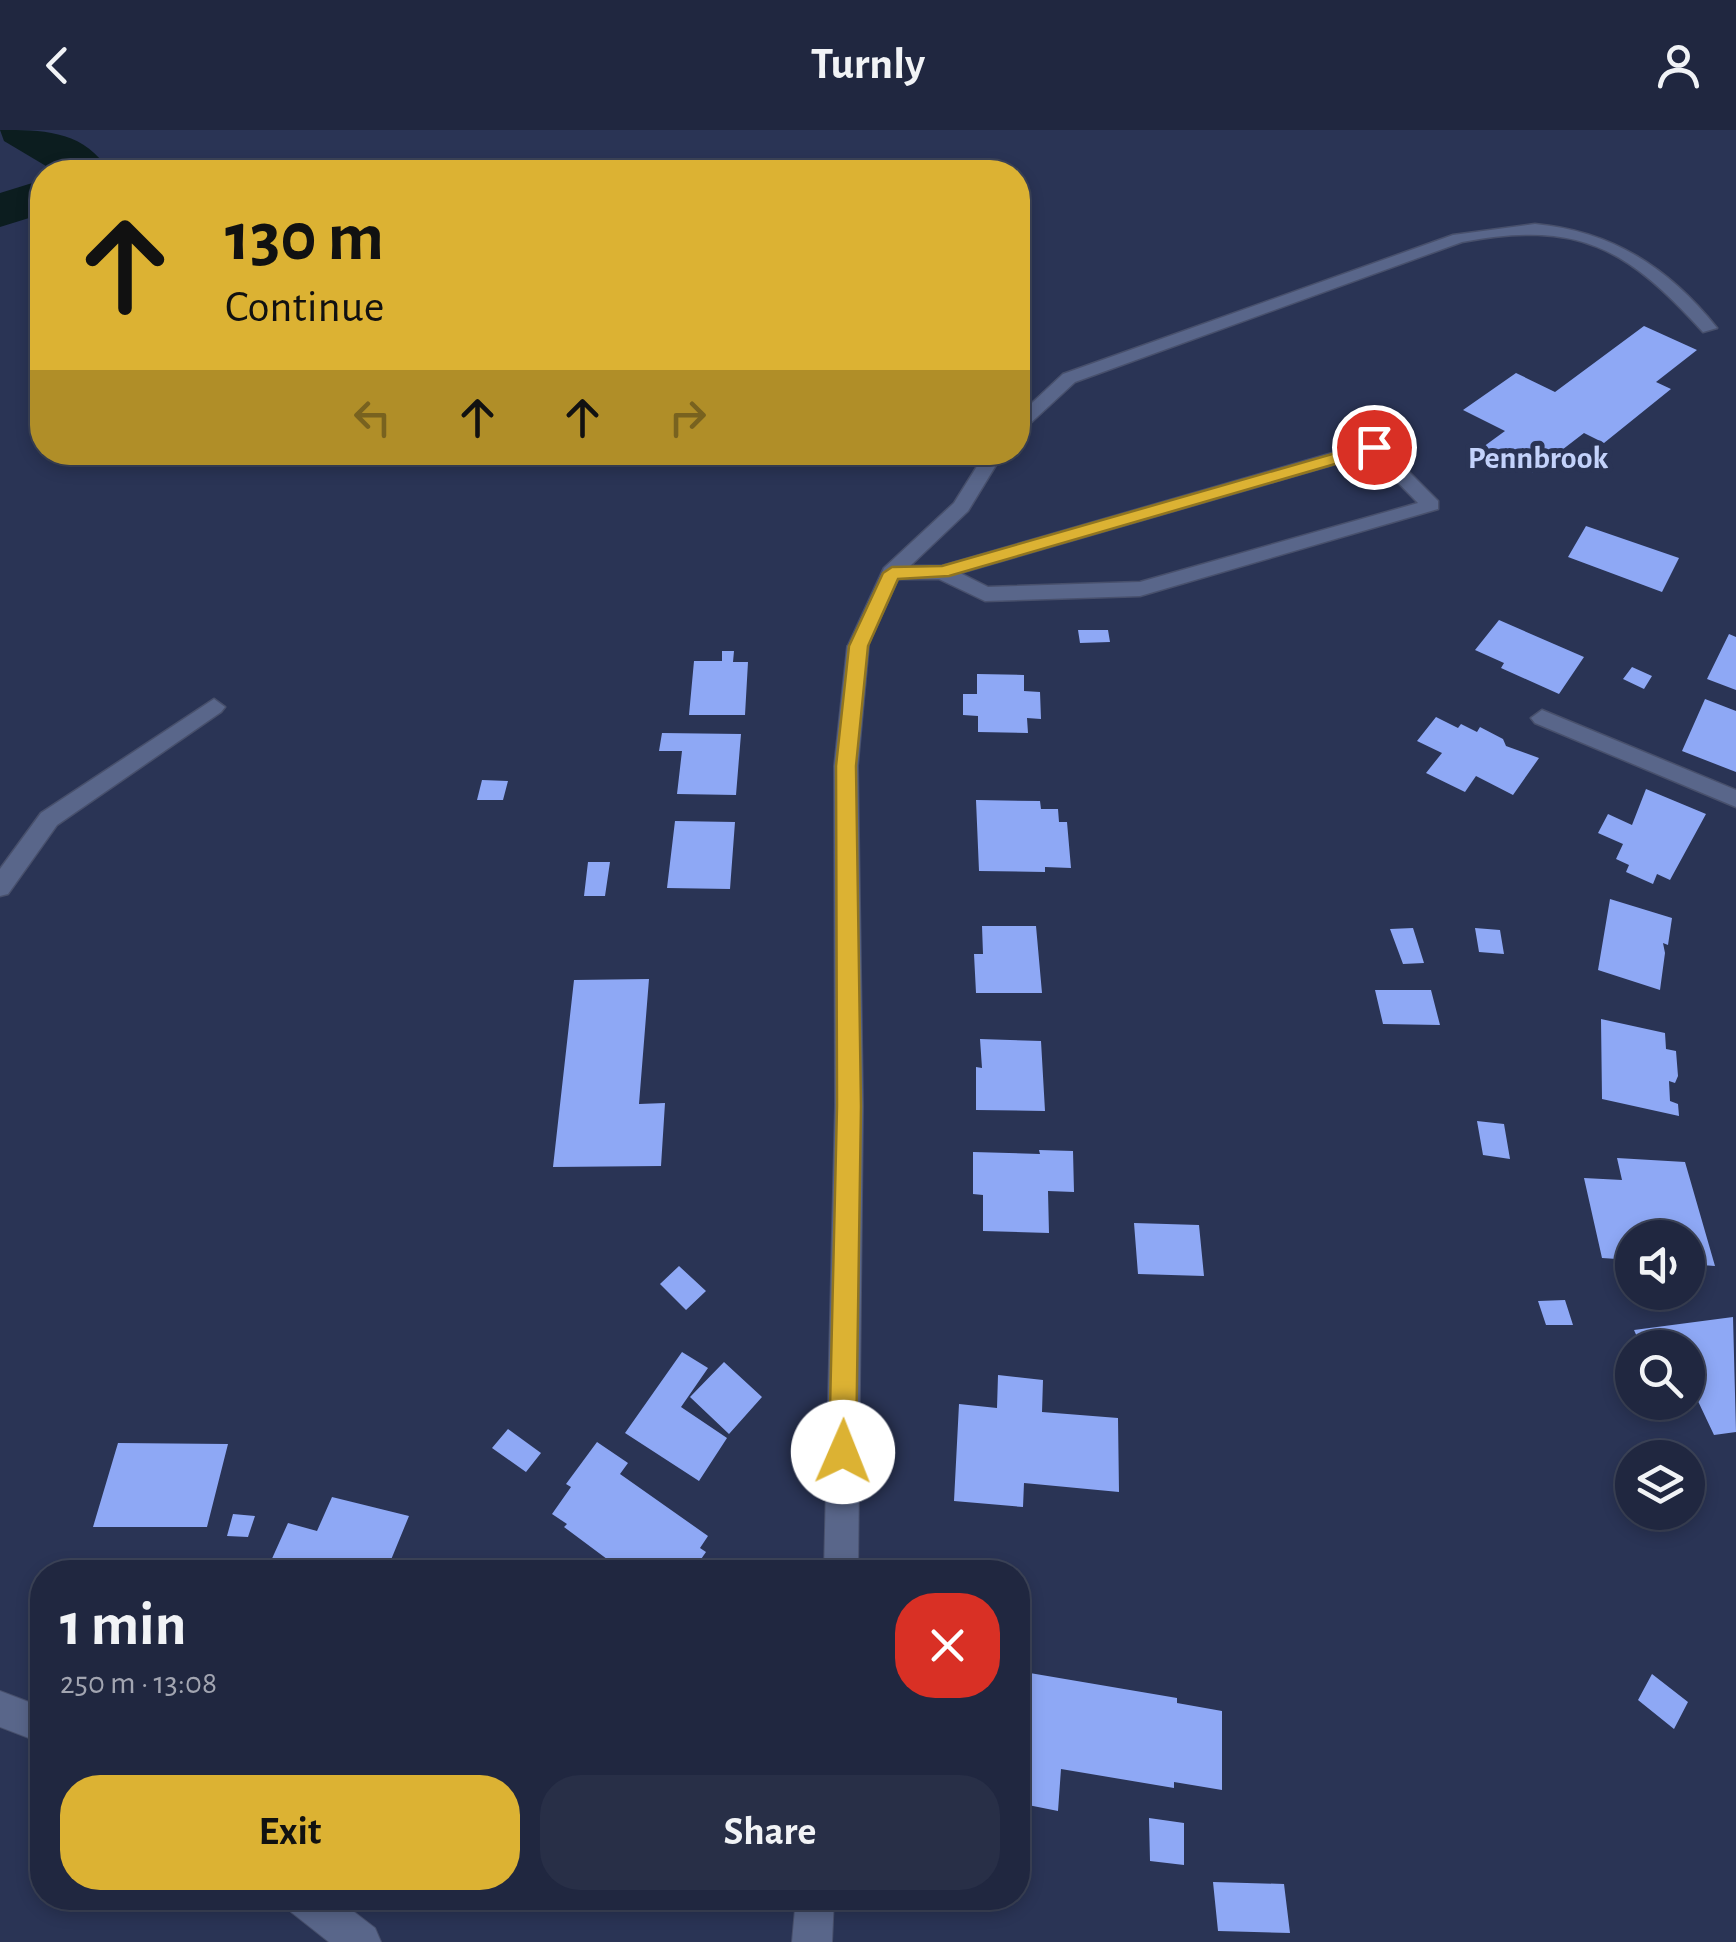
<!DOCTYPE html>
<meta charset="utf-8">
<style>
:root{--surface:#202740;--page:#282f47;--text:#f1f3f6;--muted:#a2a5b1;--line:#3d4459;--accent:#dcb233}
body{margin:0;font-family:"Alegreya Sans",sans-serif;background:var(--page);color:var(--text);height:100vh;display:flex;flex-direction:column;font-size:38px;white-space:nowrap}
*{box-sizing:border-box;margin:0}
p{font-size:32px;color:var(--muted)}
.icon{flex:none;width:55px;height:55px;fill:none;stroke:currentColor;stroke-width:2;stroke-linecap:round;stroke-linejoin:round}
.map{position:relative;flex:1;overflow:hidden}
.side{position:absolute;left:30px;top:1430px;width:1000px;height:350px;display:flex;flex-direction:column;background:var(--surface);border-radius:40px;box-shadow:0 5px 15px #0003,0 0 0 2px var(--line)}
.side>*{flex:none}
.guide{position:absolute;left:30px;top:30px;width:1000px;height:305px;border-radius:40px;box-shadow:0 5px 15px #0003,0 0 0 2px var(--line);background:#dcb233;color:#111;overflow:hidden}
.tools{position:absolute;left:1615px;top:1090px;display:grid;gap:20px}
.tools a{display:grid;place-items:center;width:90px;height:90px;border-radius:50%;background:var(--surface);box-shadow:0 5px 15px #0003,0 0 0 2px var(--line);font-size:50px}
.pin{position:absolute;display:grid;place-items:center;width:85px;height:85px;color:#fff;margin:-42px;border:5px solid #fff;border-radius:50%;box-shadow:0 2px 10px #0007}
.me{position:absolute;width:110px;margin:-55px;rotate:1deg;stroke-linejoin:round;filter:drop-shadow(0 0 8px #0008)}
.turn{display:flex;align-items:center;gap:35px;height:210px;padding:0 30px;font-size:45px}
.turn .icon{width:130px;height:130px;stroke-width:2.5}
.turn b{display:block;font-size:70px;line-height:85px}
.lanes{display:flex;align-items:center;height:95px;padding:0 30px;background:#0003;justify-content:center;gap:50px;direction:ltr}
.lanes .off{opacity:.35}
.round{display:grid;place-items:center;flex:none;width:105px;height:105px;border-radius:40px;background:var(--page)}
.headline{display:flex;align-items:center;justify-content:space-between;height:170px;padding:0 30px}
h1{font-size:60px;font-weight:700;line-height:75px}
.primary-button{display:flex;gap:20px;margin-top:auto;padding:20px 30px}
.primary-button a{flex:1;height:115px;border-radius:40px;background:var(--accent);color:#111;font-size:40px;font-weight:700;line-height:115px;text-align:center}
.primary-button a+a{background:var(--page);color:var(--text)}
header{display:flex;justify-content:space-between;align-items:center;height:130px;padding:0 30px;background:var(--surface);font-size:45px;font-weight:700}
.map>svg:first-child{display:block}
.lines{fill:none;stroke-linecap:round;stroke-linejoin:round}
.river{fill:#0c1d1f;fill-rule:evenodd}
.building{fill:#8ea8f5}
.service-casing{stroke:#48506c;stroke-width:3}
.minor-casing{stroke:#48506c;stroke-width:2}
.service{fill:#59668a;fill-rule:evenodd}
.minor{fill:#59668a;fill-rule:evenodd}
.route{fill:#dcb233;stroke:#8f7421;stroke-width:2.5}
.labels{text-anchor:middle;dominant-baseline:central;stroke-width:10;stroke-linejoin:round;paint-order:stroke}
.far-neighbourhood-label{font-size:32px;font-weight:bold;fill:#c3d2fb;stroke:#2a3455}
</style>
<header><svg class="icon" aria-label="back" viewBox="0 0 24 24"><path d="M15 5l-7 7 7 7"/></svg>Turnly<svg class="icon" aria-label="person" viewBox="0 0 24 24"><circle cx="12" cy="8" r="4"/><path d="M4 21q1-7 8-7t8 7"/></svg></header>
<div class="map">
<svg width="1736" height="1812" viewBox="0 0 1736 1812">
<rect width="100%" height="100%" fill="#2a3455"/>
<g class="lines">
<path class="river" d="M 0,0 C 41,0 79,0 105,35 L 100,42 L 50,42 L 51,39 L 4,11 Z
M 42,50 L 42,84 L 0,97 L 0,63 Z"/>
</g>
<path class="building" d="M 1644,196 L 1697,220 L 1656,252 L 1671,259 L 1604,313 L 1584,303 L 1532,343 L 1483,317 L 1505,301 L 1463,280 L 1516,243 L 1555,262 Z
M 1586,396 L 1679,428 L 1662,462 L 1568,427 Z
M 1499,490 L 1584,527 L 1559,564 L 1501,538 L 1504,533 L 1475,520 Z
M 1078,500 L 1108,500 L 1110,512 L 1080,513 Z
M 1729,504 L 1736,507 L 1736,560 L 1707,549 Z
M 722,521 L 734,521 L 733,532 L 748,532 L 745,585 L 689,585 L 694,531 L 722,531 Z
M 1632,537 L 1652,546 L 1644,559 L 1623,549 Z
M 977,544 L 1024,545 L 1024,561 L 1040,562 L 1041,589 L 1027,588 L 1028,603 L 978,602 L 978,586 L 963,585 L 963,564 L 977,564 Z
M 1705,569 L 1736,581 L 1736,642 L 1682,621 Z
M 1436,587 L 1458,598 L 1461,594 L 1477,602 L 1480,597 L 1503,609 L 1506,616 L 1539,628 L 1513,665 L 1476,646 L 1465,662 L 1426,643 L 1442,623 L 1417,611 Z
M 662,603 L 741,604 L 736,665 L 677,664 L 682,621 L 659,621 Z
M 482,650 L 508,651 L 503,670 L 477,670 Z
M 1646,659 L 1706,684 L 1670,750 L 1657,744 L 1653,754 L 1626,742 L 1629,735 L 1616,729 L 1623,714 L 1598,703 L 1608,684 L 1632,695 Z
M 976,670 L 1040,671 L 1041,679 L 1058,679 L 1059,692 L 1067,692 L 1071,738 L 1045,737 L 1045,742 L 979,741 Z
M 675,691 L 735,692 L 730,759 L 667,758 Z
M 588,732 L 610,732 L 605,766 L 584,766 Z
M 1610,769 L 1672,788 L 1668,815 L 1663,813 L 1665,823 L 1660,860 L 1598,840 Z
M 982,796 L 1036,796 L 1042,863 L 976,863 L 974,824 L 983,824 Z
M 1413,798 L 1424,833 L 1403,834 L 1390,799 Z
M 1475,798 L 1500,800 L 1504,824 L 1479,822 Z
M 649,849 L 639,974 L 665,973 L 661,1036 L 553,1037 L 574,850 Z
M 1375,860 L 1431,860 L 1440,895 L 1383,894 Z
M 1601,889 L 1665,903 L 1666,919 L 1676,921 L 1678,946 L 1675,953 L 1669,951 L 1670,971 L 1678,974 L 1679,986 L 1602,969 Z
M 980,909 L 1041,911 L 1045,981 L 976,980 L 976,937 L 982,938 Z
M 1477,991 L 1504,994 L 1510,1029 L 1483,1025 Z
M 1039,1020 L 1073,1021 L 1074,1062 L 1048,1061 L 1049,1103 L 983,1101 L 983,1065 L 973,1064 L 973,1022 L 1040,1024 Z
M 1617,1028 L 1685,1032 L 1715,1136 L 1688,1134 L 1688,1108 L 1632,1108 L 1632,1130 L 1602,1128 L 1584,1048 L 1622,1050 Z
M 1134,1093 L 1199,1095 L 1204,1146 L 1138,1144 Z
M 679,1136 L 706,1161 L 686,1180 L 660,1154 Z
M 1565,1170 L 1573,1195 L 1546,1195 L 1538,1171 Z
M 1733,1187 L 1736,1302 L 1714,1305 L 1688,1250 L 1688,1218 L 1642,1218 L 1634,1200 Z
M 682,1222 L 708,1238 L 681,1277 L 727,1308 L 699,1351 L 625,1303 Z
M 724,1232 L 762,1267 L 729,1304 L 690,1267 Z
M 998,1245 L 1043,1250 L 1042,1282 L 1118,1288 L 1119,1362 L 1024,1353 L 1023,1377 L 954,1371 L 959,1274 L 997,1278 Z
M 508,1299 L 541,1323 L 526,1342 L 492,1318 Z
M 597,1312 L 628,1333 L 620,1344 L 708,1406 L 700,1418 L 706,1422 L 692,1442 L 610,1442 L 615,1435 L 564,1397 L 567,1394 L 552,1384 L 571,1357 L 566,1354 Z
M 118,1313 L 228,1314 L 207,1397 L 93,1397 Z
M 332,1367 L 409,1386 L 386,1442 L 266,1442 L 288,1393 L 317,1401 Z
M 233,1384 L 255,1386 L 248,1407 L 227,1406 Z
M 1018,1541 L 1177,1568 L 1177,1573 L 1222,1581 L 1222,1660 L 1174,1652 L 1174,1658 L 1061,1639 L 1058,1681 L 1018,1673 Z
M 1652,1544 L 1688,1572 L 1674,1599 L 1638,1570 Z
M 1149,1688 L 1184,1693 L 1184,1735 L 1150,1731 Z
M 1213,1752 L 1284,1754 L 1290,1803 L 1218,1801 Z"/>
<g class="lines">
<g class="service-casing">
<path id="service" d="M 1535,94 C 1612,101 1669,138 1717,198 L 1703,202 C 1626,117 1578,90 1462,112 L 1075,252 L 1024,299 L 1018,300 L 1018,286 L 1063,244 L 1453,105 Z
M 1374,311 L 1380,313 L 1438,371 L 1438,379 L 1140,466 L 985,471 L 939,449 L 898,449 L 865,521 L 858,523 L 848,516 L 884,438 L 954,373 L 986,322 L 1004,322 L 968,381 L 910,436 L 942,436 ZM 1370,324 L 1418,373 L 1140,452 L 988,457 L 960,443 Z
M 214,569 L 225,577 L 221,582 L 57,695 L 8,764 L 0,766 L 0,739 L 41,683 Z
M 1542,580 L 1736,660 L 1736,677 L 1535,593 L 1531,588 Z"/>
</g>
<g class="minor-casing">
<path id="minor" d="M 858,508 L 869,516 L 858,636 L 863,976 L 858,1442 L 824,1442 L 835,976 L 834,636 L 847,516 Z
M 0,1561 L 42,1577 L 42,1613 L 0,1597 Z
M 286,1768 L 336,1768 L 375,1798 L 381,1812 L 329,1812 L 291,1782 Z
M 796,1768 L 834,1768 L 832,1812 L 792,1812 Z"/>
</g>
<use href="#service" class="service"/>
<use href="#minor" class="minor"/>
</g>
<path class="route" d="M 1374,312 L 1382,317 L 1380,321 L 949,446 L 898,449 L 868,516 L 856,636 L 861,976 L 856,1322 L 852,1332 L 843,1336 L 833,1332 L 829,1322 L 837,976 L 836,636 L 849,516 L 883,443 L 892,437 L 942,436 Z"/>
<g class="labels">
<g class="far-neighbourhood-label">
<text x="1538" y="328">Pennbrook</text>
</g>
</g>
</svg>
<div class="tools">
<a><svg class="icon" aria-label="sound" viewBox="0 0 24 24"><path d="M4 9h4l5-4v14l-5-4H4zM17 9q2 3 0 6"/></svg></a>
<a><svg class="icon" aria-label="search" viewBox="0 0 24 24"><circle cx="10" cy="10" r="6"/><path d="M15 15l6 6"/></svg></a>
<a><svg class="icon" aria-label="layers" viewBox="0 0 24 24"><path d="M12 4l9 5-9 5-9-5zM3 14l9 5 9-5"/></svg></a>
</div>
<div class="pin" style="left:1374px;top:317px;background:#d93025"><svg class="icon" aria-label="arrive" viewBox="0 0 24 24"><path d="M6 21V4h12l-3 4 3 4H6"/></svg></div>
<svg class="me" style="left:843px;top:1322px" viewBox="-20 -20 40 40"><circle r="19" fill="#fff"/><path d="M0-13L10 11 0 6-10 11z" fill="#dcb233"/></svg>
<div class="guide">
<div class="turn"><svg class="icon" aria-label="ahead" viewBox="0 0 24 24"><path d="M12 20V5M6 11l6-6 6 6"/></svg><div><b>130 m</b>Continue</div></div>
<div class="lanes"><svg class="icon off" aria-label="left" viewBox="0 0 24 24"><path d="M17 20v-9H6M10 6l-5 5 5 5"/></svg><svg class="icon" aria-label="ahead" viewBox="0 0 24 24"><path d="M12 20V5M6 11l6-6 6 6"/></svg><svg class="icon" aria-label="ahead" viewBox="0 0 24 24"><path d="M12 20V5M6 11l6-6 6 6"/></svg><svg class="icon off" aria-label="right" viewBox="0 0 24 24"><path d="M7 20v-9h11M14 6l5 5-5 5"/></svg></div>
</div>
<section class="side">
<div class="headline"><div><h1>1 min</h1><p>250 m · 13:08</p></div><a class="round" style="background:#d93025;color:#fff"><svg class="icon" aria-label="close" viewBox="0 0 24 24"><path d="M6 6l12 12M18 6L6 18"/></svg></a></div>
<div class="primary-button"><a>Exit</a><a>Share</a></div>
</section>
</div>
